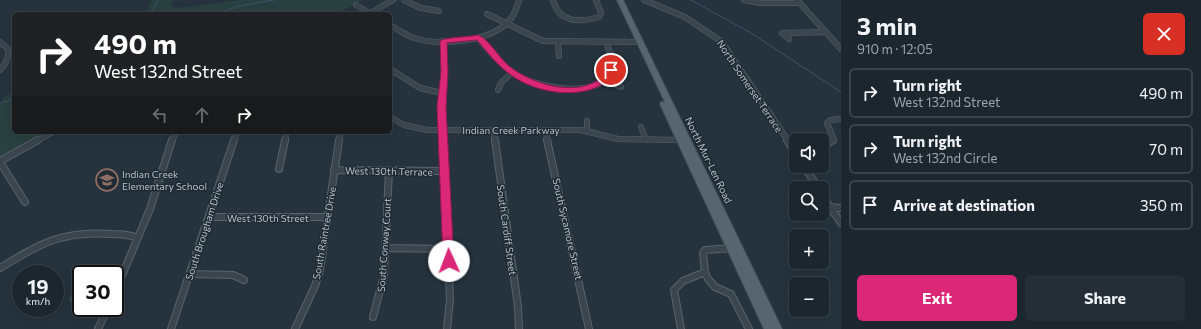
<!DOCTYPE html>
<meta charset="utf-8">
<style>
:root{--surface:#1c262e;--page:#252e36;--text:#f1f3f6;--muted:#a0a5aa;--line:#3a434a;--accent:#db2777}
body{margin:0;font-family:Commissioner,sans-serif;background:var(--page);color:var(--text);height:100vh;display:flex;flex-direction:column;font-size:15px;white-space:nowrap}
*{box-sizing:border-box;margin:0}
p{font-size:13px;color:var(--muted)}
.icon{flex:none;width:22px;height:22px;fill:none;stroke:currentColor;stroke-width:2;stroke-linecap:round;stroke-linejoin:round}
.map{position:relative;flex:1;overflow:hidden}
.drawer{display:flex;flex-direction:column;background:var(--surface);width:360px}
.drawer>*{flex:none}
.guide{position:absolute;left:12px;top:12px;width:380px;height:122px;border-radius:6px;box-shadow:0 4px 16px #0002,0 0 0 1px var(--line);background:#202124;color:#fff;overflow:hidden}
.buttons{position:absolute;left:789px;top:133px;display:grid;gap:8px}
.buttons a{display:grid;place-items:center;width:40px;height:40px;border-radius:6px;background:var(--surface);box-shadow:0 4px 16px #0002,0 0 0 1px var(--line);font-size:20px}
.speed{position:absolute;left:12px;top:265px;display:flex;gap:8px;font-size:20px;font-weight:700;text-align:center}
.speed>*{display:grid;place-content:center;width:52px;height:52px;border-radius:50%;background:var(--surface);box-shadow:0 4px 16px #0002,0 0 0 1px var(--line);line-height:1}
.speed small{font-size:10px;font-weight:400}
.speed .limit{border:2px solid #111;border-radius:6px;background:#fff;color:#111}
.pin{position:absolute;display:grid;place-items:center;width:34px;height:34px;color:#fff;margin:-17px;border:2px solid #fff;border-radius:50%;box-shadow:0 1px 4px #0007}
.me{position:absolute;width:44px;margin:-22px;rotate:358deg;stroke-linejoin:round;filter:drop-shadow(0 0 3px #0008)}
.turn{display:flex;align-items:center;gap:14px;height:84px;padding:0 16px;font-size:18px}
.turn .icon{width:52px;height:52px;stroke-width:2.5}
.turn b{display:block;font-size:28px;line-height:34px}
.lanes{display:flex;align-items:center;height:38px;padding:0 16px;background:#0003;justify-content:center;gap:20px;direction:ltr}
.lanes .off{opacity:.35}
.round{display:grid;place-items:center;flex:none;width:42px;height:42px;border-radius:6px;background:var(--page)}
.headline{display:flex;align-items:center;justify-content:space-between;height:68px;padding:0 16px}
h1{font-size:24px;font-weight:700;line-height:30px}
.action{display:flex;gap:8px;margin-top:auto;padding:8px 16px}
.action a{flex:1;height:46px;border-radius:6px;background:var(--accent);color:#fff;font-size:16px;font-weight:700;line-height:46px;text-align:center}
.action a+a{background:var(--page);color:var(--text)}
ul{padding:0;list-style:none}
li{display:flex;align-items:center;gap:12px;height:50px;margin:0 8px 6px;padding:0 8px;border:2px solid var(--line);border-radius:6px}
li div{flex:1}
li b{display:block;font-size:15px}
li em{font-style:normal}
main{display:flex;flex:1;min-height:0}
.map>svg:first-child{display:block}
.green{fill:#294140}
.lines{fill:none;stroke-linecap:round;stroke-linejoin:round}
.stream{stroke:#3d5366;stroke-width:1}
.minor-far1-casing{stroke:#58636c;stroke-width:6}
.minor-casing{stroke:#58636c;stroke-width:8}
.major-casing{stroke:#434e57;stroke-width:2}
.minor-far1{stroke:#3a454e;stroke-width:5}
.minor{stroke:#3a454e;stroke-width:6}
.major{fill:#58646e;fill-rule:evenodd}
.route{fill:#db2777;stroke:#8e194d}
.labels{text-anchor:middle;dominant-baseline:central;stroke-width:3;stroke-linejoin:round;paint-order:stroke}
.street-label{font-size:10px;fill:#b6c0c9;stroke:#1f2a33}
.poi-label{font-size:10px;fill:#b6c0c9;stroke:#1f2a33;text-anchor:start}
</style>
<main>
<div class="map">
<svg width="841" height="329" viewBox="0 0 841 329">
<rect width="100%" height="100%" fill="#26333e"/>
<path class="green" d="M 152,0 L 173,0 L 171,6 L 176,8 L 241,0 L 362,0 L 337,14 L 141,14 L 146,12 Z
M 14,93 L 14,132 L 49,132 L 0,159 L 0,103 L 5,96 Z"/>
<g class="lines">
<path class="stream" d="M 691,0 L 751,33 L 841,92
M 148,14 L 152,11 L 158,0
M 217,14 L 239,6 L 274,0
M 0,103 L 14,99"/>
<g class="minor-far1-casing">
<path id="minor-far1" d="M 404,0 L 421,8 L 439,11
M 553,0 C 559,23 579,23 599,17 L 601,13 L 596,0
M 644,0 L 685,17 L 722,42 L 788,141
M 744,0 L 760,3 L 800,3
M 797,0 L 841,49
M 356,5 L 371,14
M 369,14 L 393,0
M 487,14 L 543,41 L 640,42
M 390,25 C 398,30 406,35 414,38 C 440,46 486,42 506,24 C 514,17 516,9 519,0
M 478,38 C 490,52 503,68 520,77 C 541,88 613,102 612,62 C 612,55 608,49 606,42
M 789,39 L 782,33 L 826,32
M 443,41 C 445,75 442,108 443,141
M 0,42 L 8,49 C 9,58 6,63 0,70
M 558,42 L 559,56
M 390,69 L 420,88 L 442,93
M 604,79 L 621,87
M 498,90 L 501,83 L 512,72
M 390,117 L 404,125 L 427,130 L 581,130 L 618,139 L 684,140
M 587,121 L 587,131
M 641,127 L 646,140
M 545,130 L 548,141
M 494,131 L 495,141
M 36,141 L 53,132
M 172,141 L 176,132
M 234,141 L 237,132
M 285,141 L 287,132
M 339,141 L 340,132
M 831,141 L 834,140 L 827,123 L 830,120 L 841,119"/>
</g>
<g class="minor-casing">
<path id="minor" d="M 443,140 L 450,299 L 447,329
M 495,140 L 518,307 L 519,329
M 547,140 L 589,329
M 787,140 L 796,154
M 822,142 L 828,143 L 833,140
M 0,161 L 38,140
M 0,162 L 25,202
M 804,166 L 818,188
M 279,169 L 285,140
M 334,170 L 444,171
M 822,195 L 841,223
M 830,207 L 841,208
M 209,217 L 327,217
M 386,248 L 448,249
M 733,248 L 705,250 L 703,253 L 705,272 L 708,279 L 715,287 L 731,294 L 749,329
M 0,268 C 40,244 62,230 111,234 C 120,234 129,234 138,238
M 190,274 L 233,275 L 244,280
M 115,292 L 150,209 L 172,140
M 74,299 L 81,299
M 373,317 L 384,275 L 389,171
M 98,329 L 108,308
M 171,329 L 234,140
M 295,329 L 315,286 L 320,270 L 339,140
M 681,329 L 674,290 L 683,281 L 705,272"/>
</g>
<g class="major-casing">
<path id="major" d="M 617,0 L 623,0 L 782,329 L 764,329 L 660,104 L 661,102 L 665,102 Z"/>
</g>
<use href="#minor-far1" class="minor-far1"/>
<use href="#minor" class="minor"/>
<use href="#major" class="major"/>
</g>
<path class="route" d="M 478,35 C 489,39 499,58 509,66 C 530,83 573,97 598,80 C 602,77 605,72 608,68 L 614,68 L 615,70 C 612,75 607,81 603,84 C 578,99 540,93 517,79 C 500,69 489,54 477,40 L 447,43 L 448,72 L 446,107 L 454,261 L 452,265 L 449,266 L 445,265 L 443,261 L 437,107 L 441,72 L 440,41 C 445,37 469,37 478,35 Z"/>
<defs>
<g id="school-ring" transform="scale(1.15)"><circle r="9.5" fill="#1f2a33" stroke="#8d6e63" stroke-width="1.5"/><path d="M0-5L7-2L0 1L-7-2ZM-4 1L0 2.5L4 1V4Q0 6-4 4Z" fill="#8d6e63"/></g>
</defs>
<g fill-rule="evenodd">
<use href="#school-ring" x="107" y="180"/>
</g>
<g class="labels">
<g class="street-label">
<text transform="translate(750 86) rotate(56)">North Somerset Terrace</text>
<text x="511" y="130">Indian Creek Parkway</text>
<text transform="translate(709 160) rotate(64)">North Mur-Len Road</text>
<text transform="translate(389 171) rotate(1)">West 130th Terrace</text>
<text x="268" y="218">West 130th Street</text>
<text transform="translate(568 229) rotate(77)">South Sycamore Street</text>
<text transform="translate(507 230) rotate(82)">South Cardiff Street</text>
<text transform="translate(204 231) rotate(-72)">South Brougham Drive</text>
<text transform="translate(324 233) rotate(-80)">South Raintree Drive</text>
<text transform="translate(384 245) rotate(-86)">South Conway Court</text>
</g>
<g class="poi-label">
<text x="122" y="174">Indian Creek<tspan x="122" dy="12">Elementary School</tspan></text>
</g>
</g>
</svg>
<div class="buttons">
<a><svg class="icon" aria-label="sound" viewBox="0 0 24 24"><path d="M4 9h4l5-4v14l-5-4H4zM17 9q2 3 0 6"/></svg></a>
<a><svg class="icon" aria-label="search" viewBox="0 0 24 24"><circle cx="10" cy="10" r="6"/><path d="M15 15l6 6"/></svg></a>
<a>+</a>
<a>−</a>
</div>
<div class="speed"><div>19<small>km/h</small></div><div class="limit">30</div></div>
<div class="pin" style="left:611px;top:70px;background:#d93025"><svg class="icon" aria-label="arrive" viewBox="0 0 24 24"><path d="M6 21V4h12l-3 4 3 4H6"/></svg></div>
<svg class="me" style="left:449px;top:261px" viewBox="-20 -20 40 40"><circle r="19" fill="#fff"/><path d="M0-13L10 11 0 6-10 11z" fill="#db2777"/></svg>
<div class="guide">
<div class="turn"><svg class="icon" aria-label="right" viewBox="0 0 24 24"><path d="M7 20v-9h11M14 6l5 5-5 5"/></svg><div><b>490 m</b>West 132nd Street</div></div>
<div class="lanes"><svg class="icon off" aria-label="left" viewBox="0 0 24 24"><path d="M17 20v-9H6M10 6l-5 5 5 5"/></svg><svg class="icon off" aria-label="ahead" viewBox="0 0 24 24"><path d="M12 20V5M6 11l6-6 6 6"/></svg><svg class="icon" aria-label="right" viewBox="0 0 24 24"><path d="M7 20v-9h11M14 6l5 5-5 5"/></svg></div>
</div>
</div>
<section class="drawer">
<div class="headline"><div><h1>3 min</h1><p>910 m · 12:05</p></div><a class="round" style="background:#d93025;color:#fff"><svg class="icon" aria-label="close" viewBox="0 0 24 24"><path d="M6 6l12 12M18 6L6 18"/></svg></a></div>
<ul>
<li><svg class="icon" aria-label="right" viewBox="0 0 24 24"><path d="M7 20v-9h11M14 6l5 5-5 5"/></svg><div><b>Turn right</b><p>West 132nd Street</p></div><em>490 m</em></li>
<li><svg class="icon" aria-label="right" viewBox="0 0 24 24"><path d="M7 20v-9h11M14 6l5 5-5 5"/></svg><div><b>Turn right</b><p>West 132nd Circle</p></div><em>70 m</em></li>
<li><svg class="icon" aria-label="arrive" viewBox="0 0 24 24"><path d="M6 21V4h12l-3 4 3 4H6"/></svg><div><b>Arrive at destination</b></div><em>350 m</em></li>
</ul>
<div class="action"><a>Exit</a><a>Share</a></div>
</section>
</main>
